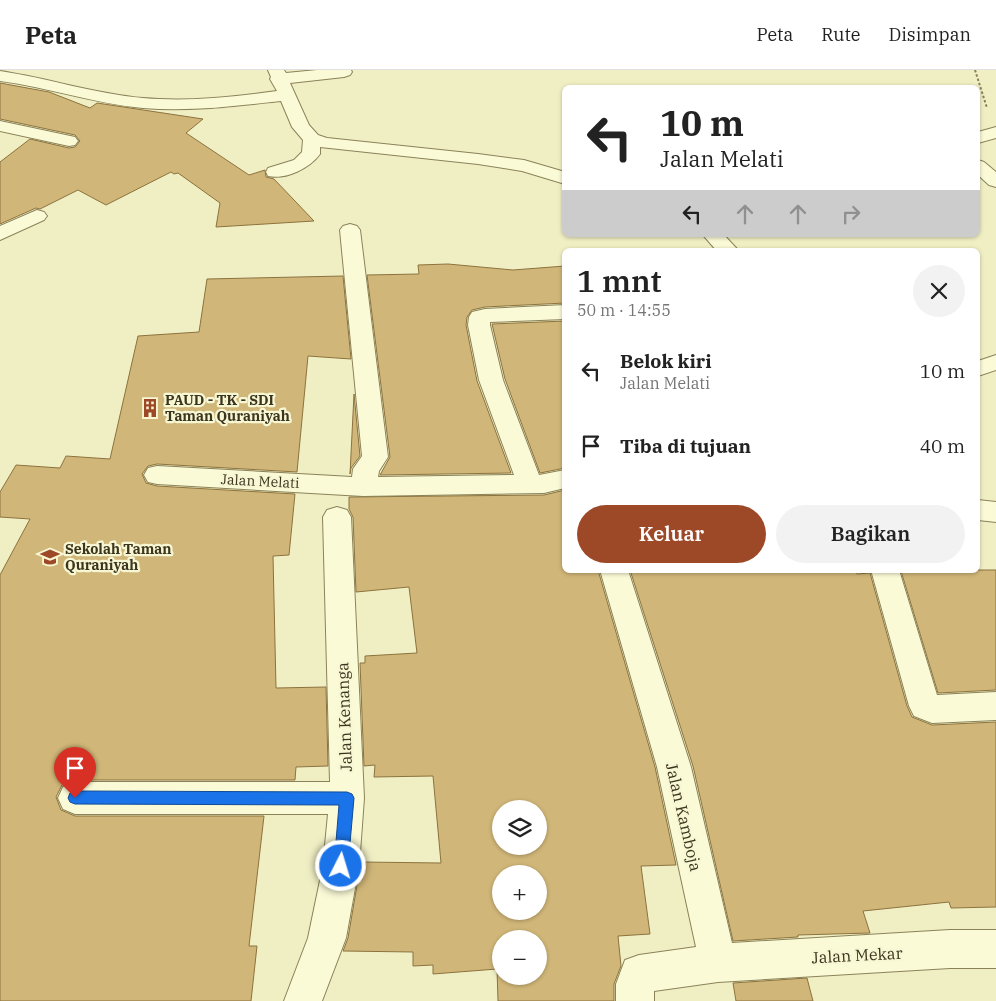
<!DOCTYPE html>
<html lang="id">
<meta charset="utf-8">
<style>
:root{--surface:#fff;--page:#f2f2f2;--text:#222;--muted:#767676;--line:#e0e0e0;--accent:#9d4827}
body{margin:0;font-family:"IBM Plex Serif",serif;background:var(--page);color:var(--text);height:100vh;display:flex;flex-direction:column;font-size:19px;white-space:nowrap}
*{box-sizing:border-box;margin:0}
p{font-size:16px;color:var(--muted)}
.icon{flex:none;width:28px;height:28px;fill:none;stroke:currentColor;stroke-width:2;stroke-linecap:round;stroke-linejoin:round}
.map{position:relative;flex:1;overflow:hidden}
.panel{position:absolute;left:562px;top:178px;width:418px;height:325px;display:flex;flex-direction:column;background:var(--surface);border-radius:8px;box-shadow:0 1px 4px #0004}
.panel>*{flex:none}
.hud{position:absolute;left:562px;top:15px;width:418px;height:152px;border-radius:8px;box-shadow:0 1px 4px #0004;background:#fff;color:var(--text);overflow:hidden}
.controls{position:absolute;left:492px;top:730px;display:grid;gap:10px}
.controls a{display:grid;place-items:center;width:55px;height:55px;border-radius:50%;background:var(--surface);box-shadow:0 1px 4px #0004;font-size:25px}
.pin{position:absolute;display:grid;place-items:center;width:42px;height:42px;color:#fff;margin:-51px -21px;border-radius:50% 50% 50% 0;rotate:-45deg;box-shadow:0 0 5px #0007}
.pin .icon{rotate:45deg}
.me{position:absolute;width:55px;margin:-28px;rotate:5deg;stroke-linejoin:round;filter:drop-shadow(0 0 4px #0008)}
.turn{display:flex;align-items:center;gap:18px;height:105px;padding:0 15px;font-size:22px}
.turn .icon{width:65px;height:65px;stroke-width:2.5}
.turn b{display:block;font-size:35px;line-height:42px}
.lanes{display:flex;align-items:center;height:48px;padding:0 15px;background:#0003;justify-content:center;gap:25px;direction:ltr}
.lanes .off{opacity:.35}
.round{display:grid;place-items:center;flex:none;width:52px;height:52px;border-radius:26px;background:var(--page)}
.overview{display:flex;align-items:center;justify-content:space-between;height:85px;padding:0 15px}
h1{font-size:30px;font-weight:600;line-height:38px}
.primary-button{display:flex;gap:10px;margin-top:auto;padding:10px 15px}
.primary-button a{flex:1;height:58px;border-radius:30px;background:var(--accent);color:#fff;font-size:20px;font-weight:600;line-height:58px;text-align:center}
.primary-button a+a{background:var(--page);color:var(--text)}
ul{padding:0;list-style:none}
li{display:flex;align-items:center;gap:15px;height:75px;padding:0 15px}
li div{flex:1}
li b{display:block;font-size:19px}
li em{font-style:normal}
header{display:flex;align-items:center;gap:30px;box-sizing:border-box;height:70px;padding:0 25px;background:var(--surface);border-bottom:1px solid var(--line)}
header strong{font-size:24px}
nav{display:flex;gap:28px;margin-inline-start:auto;font-size:18px}
.map>svg:first-child{display:block}
.building{fill:#d0b678;stroke:#8c733e;fill-rule:evenodd}
.lines{fill:none;stroke-linecap:round;stroke-linejoin:round}
.minor-casing{stroke:#8b8259;stroke-width:2}
.path{stroke:#8b8259;stroke-width:2;stroke-dasharray:2.5 2;stroke-linecap:butt}
.minor{fill:#fafad7;fill-rule:evenodd}
.route{fill:#1a73e8;stroke:#114b97}
.labels{text-anchor:middle;dominant-baseline:central;stroke-width:4.5;stroke-linejoin:round;paint-order:stroke}
.poi-label{font-size:14px;font-weight:bold;fill:#3b341e;stroke:#f7f7d4;text-anchor:start}
.street-label{font-size:14px;fill:#3b341e;stroke:#f7f7d4}
.near-street-label{font-size:16px;fill:#3b341e;stroke:#f7f7d4}
</style>
<header>
<strong>Peta</strong>
<nav><a>Peta</a><a>Rute</a><a>Disimpan</a></nav>
</header>
<div class="map">
<svg width="996" height="931" viewBox="0 0 996 931">
<rect width="100%" height="100%" fill="#f0efc4"/>
<path class="building" d="M 0,13 L 49,22 L 90,38 L 97,33 L 203,49 L 186,63 L 249,105 L 265,100 L 266,107 L 274,109 L 314,151 L 216,157 L 220,133 L 178,103 L 174,104 L 171,102 L 106,135 L 78,120 L 40,139 L 36,138 L 0,154 L 0,92 L 30,69 L 69,78 L 75,77 L 80,71 L 75,65 L 0,49 Z
M 448,194 L 513,200 L 565,196 L 565,233 L 485,237 L 472,240 L 467,247 L 466,255 L 477,311 L 511,403 L 380,405 L 390,387 L 367,205 L 419,204 L 418,195 Z
M 343,206 L 351,289 L 308,286 L 297,402 L 157,394 L 148,396 L 142,404 L 146,413 L 157,416 L 295,424 L 289,485 L 273,486 L 276,618 L 326,617 L 328,696 L 296,697 L 295,710 L 75,710 L 62,715 L 56,727 L 61,740 L 75,746 L 264,746 L 249,876 L 257,876 L 251,931 L 0,931 L 0,505 L 30,449 L 0,447 L 0,422 L 16,395 L 60,398 L 66,386 L 110,389 L 138,266 L 199,262 L 207,209 Z
M 565,251 L 565,398 L 540,403 L 505,309 L 492,254 Z
M 354,324 L 360,386 L 351,398 L 350,404 Z
M 565,420 L 565,500 L 598,500 L 655,697 L 676,795 L 641,796 L 650,864 L 618,866 L 621,896 L 614,914 L 614,931 L 498,931 L 497,899 L 433,904 L 433,895 L 413,896 L 413,882 L 343,881 L 348,868 L 361,792 L 441,793 L 433,706 L 374,707 L 375,695 L 364,696 L 360,593 L 365,593 L 365,586 L 417,583 L 409,517 L 356,522 L 353,447 L 349,439 L 349,427 L 544,425 ZM 501,739 L 539,739 L 539,776 L 501,776 ZM 501,804 L 539,804 L 539,841 L 501,841 ZM 501,869 L 539,869 L 539,906 L 501,906 Z
M 630,500 L 855,500 L 857,504 L 870,503 L 907,636 L 912,647 L 932,655 L 996,652 L 996,837 L 951,838 L 949,832 L 863,841 L 870,863 L 798,865 L 798,867 L 733,871 L 693,696 Z
M 923,500 L 996,500 L 996,620 L 938,623 L 901,501 Z
M 807,908 L 813,931 L 736,931 L 733,913 Z"/>
<g class="lines">
<g class="minor-casing">
<path id="minor" d="M 268,0 L 284,0 L 286,3 L 317,0 L 351,0 L 352,2 L 350,5 L 344,7 L 290,13 L 309,55 L 318,65 L 327,68 L 478,84 L 524,90 L 565,102 L 565,114 L 522,101 L 478,94 L 320,77 L 320,84 C 310,98 286,110 268,106 L 266,102 L 268,98 L 294,90 L 302,82 L 303,70 L 292,57 L 281,31 C 235,36 189,42 143,38 C 95,34 48,17 0,11 L 0,1 C 48,8 95,24 143,28 C 188,32 233,27 277,21 L 270,9 L 271,7 Z
M 0,51 L 75,67 L 78,71 L 75,75 L 69,76 L 0,61 Z
M 996,57 L 996,68 L 978,73 L 978,62 Z
M 978,90 L 984,92 L 996,102 L 996,117 L 989,115 L 978,105 Z
M 37,140 L 44,142 L 47,146 L 44,150 L 0,170 L 0,156 Z
M 350,154 L 357,156 L 360,160 L 388,387 L 379,401 L 378,407 L 514,405 L 479,310 L 468,255 L 469,247 L 472,242 L 485,239 L 565,235 L 565,249 L 490,252 L 490,255 L 503,310 L 539,405 L 565,400 L 565,418 L 544,423 L 363,426 L 157,414 L 148,412 L 144,405 L 148,398 L 157,396 L 352,407 L 353,399 L 362,386 L 340,160 L 343,156 Z
M 703,165 L 724,165 L 738,180 L 716,180 Z
M 996,285 L 996,300 L 978,306 L 978,291 Z
M 978,430 L 996,432 L 996,452 L 978,450 Z
M 337,437 L 347,440 L 351,447 L 364,728 L 359,796 L 346,868 L 322,931 L 284,931 L 308,868 L 323,796 L 328,744 L 75,744 L 63,739 L 58,728 L 63,717 L 75,712 L 330,712 L 323,447 L 327,440 Z
M 600,500 L 628,500 L 691,697 L 732,873 L 950,860 L 996,860 L 996,898 L 950,898 L 718,912 L 654,921 L 654,931 L 616,931 L 616,914 L 625,890 L 639,885 L 696,877 L 657,697 Z
M 871,500 L 899,500 L 937,625 L 996,622 L 996,650 L 932,653 L 914,646 L 909,636 Z"/>
</g>
<path class="path" d="M 975,0 L 987,38"/>
<use href="#minor" class="minor"/>
</g>
<path class="route" d="M 75,721 L 347,722 L 352,724 L 354,728 L 348,796 L 346,801 L 341,803 L 336,801 L 334,796 L 339,735 L 75,734 L 70,732 L 68,728 L 70,723 Z"/>
<defs>
<g id="building-bare" transform="scale(1.5)"><path d="M-4-6H4V6H1V3H-1V6H-4ZM-2.5-4.3h1.7v1.8h-1.7ZM.8-4.3h1.7v1.8H.8ZM-2.5-1h1.7V.8h-1.7ZM.8-1h1.7V.8H.8Z" fill="#9d4827" stroke="#f7f7d4" stroke-width="2.5" paint-order="stroke"/></g>
<g id="school-bare" transform="scale(1.5)"><path d="M0-5L7-2L0 1L-7-2ZM-4 1L0 2.5L4 1V4Q0 6-4 4Z" fill="#9d4827" stroke="#f7f7d4" stroke-width="2.5" paint-order="stroke"/></g>
</defs>
<g fill-rule="evenodd">
<use href="#building-bare" x="150" y="338"/>
<use href="#school-bare" x="50" y="487"/>
</g>
<g class="labels">
<g class="poi-label">
<text x="165" y="330">PAUD - TK - SDI<tspan x="165" dy="16">Taman Quraniyah</tspan></text>
<text x="65" y="479">Sekolah Taman<tspan x="65" dy="16">Quraniyah</tspan></text>
</g>
<g class="street-label">
<text transform="translate(260 411) rotate(3)">Jalan Melati</text>
</g>
<g class="near-street-label">
<text transform="translate(344 647) rotate(-92)">Jalan Kenanga</text>
<text transform="translate(684 747) rotate(77)">Jalan Kamboja</text>
<text transform="translate(857 885) rotate(-3)">Jalan Mekar</text>
</g>
</g>
</svg>
<div class="controls">
<a><svg class="icon" aria-label="layers" viewBox="0 0 24 24"><path d="M12 4l9 5-9 5-9-5zM3 14l9 5 9-5"/></svg></a>
<a>+</a>
<a>−</a>
</div>
<div class="pin" style="left:75px;top:728px;background:#d93025"><svg class="icon" aria-label="arrive" viewBox="0 0 24 24"><path d="M6 21V4h12l-3 4 3 4H6"/></svg></div>
<svg class="me" style="left:341px;top:796px" viewBox="-20 -20 40 40"><circle r="17" fill="#1a73e8" stroke="#fff" stroke-width="3"/><path d="M0-11L8 9 0 5-8 9z" fill="#fff"/></svg>
<div class="hud">
<div class="turn"><svg class="icon" aria-label="left" viewBox="0 0 24 24"><path d="M17 20v-9H6M10 6l-5 5 5 5"/></svg><div><b>10 m</b>Jalan Melati</div></div>
<div class="lanes"><svg class="icon" aria-label="left" viewBox="0 0 24 24"><path d="M17 20v-9H6M10 6l-5 5 5 5"/></svg><svg class="icon off" aria-label="ahead" viewBox="0 0 24 24"><path d="M12 20V5M6 11l6-6 6 6"/></svg><svg class="icon off" aria-label="ahead" viewBox="0 0 24 24"><path d="M12 20V5M6 11l6-6 6 6"/></svg><svg class="icon off" aria-label="right" viewBox="0 0 24 24"><path d="M7 20v-9h11M14 6l5 5-5 5"/></svg></div>
</div>
<section class="panel">
<div class="overview"><div><h1>1 mnt</h1><p>50 m · 14:55</p></div><a class="round"><svg class="icon" aria-label="close" viewBox="0 0 24 24"><path d="M6 6l12 12M18 6L6 18"/></svg></a></div>
<ul>
<li><svg class="icon" aria-label="left" viewBox="0 0 24 24"><path d="M17 20v-9H6M10 6l-5 5 5 5"/></svg><div><b>Belok kiri</b><p>Jalan Melati</p></div><em>10 m</em></li>
<li><svg class="icon" aria-label="arrive" viewBox="0 0 24 24"><path d="M6 21V4h12l-3 4 3 4H6"/></svg><div><b>Tiba di tujuan</b></div><em>40 m</em></li>
</ul>
<div class="primary-button"><a>Keluar</a><a>Bagikan</a></div>
</section>
</div>
